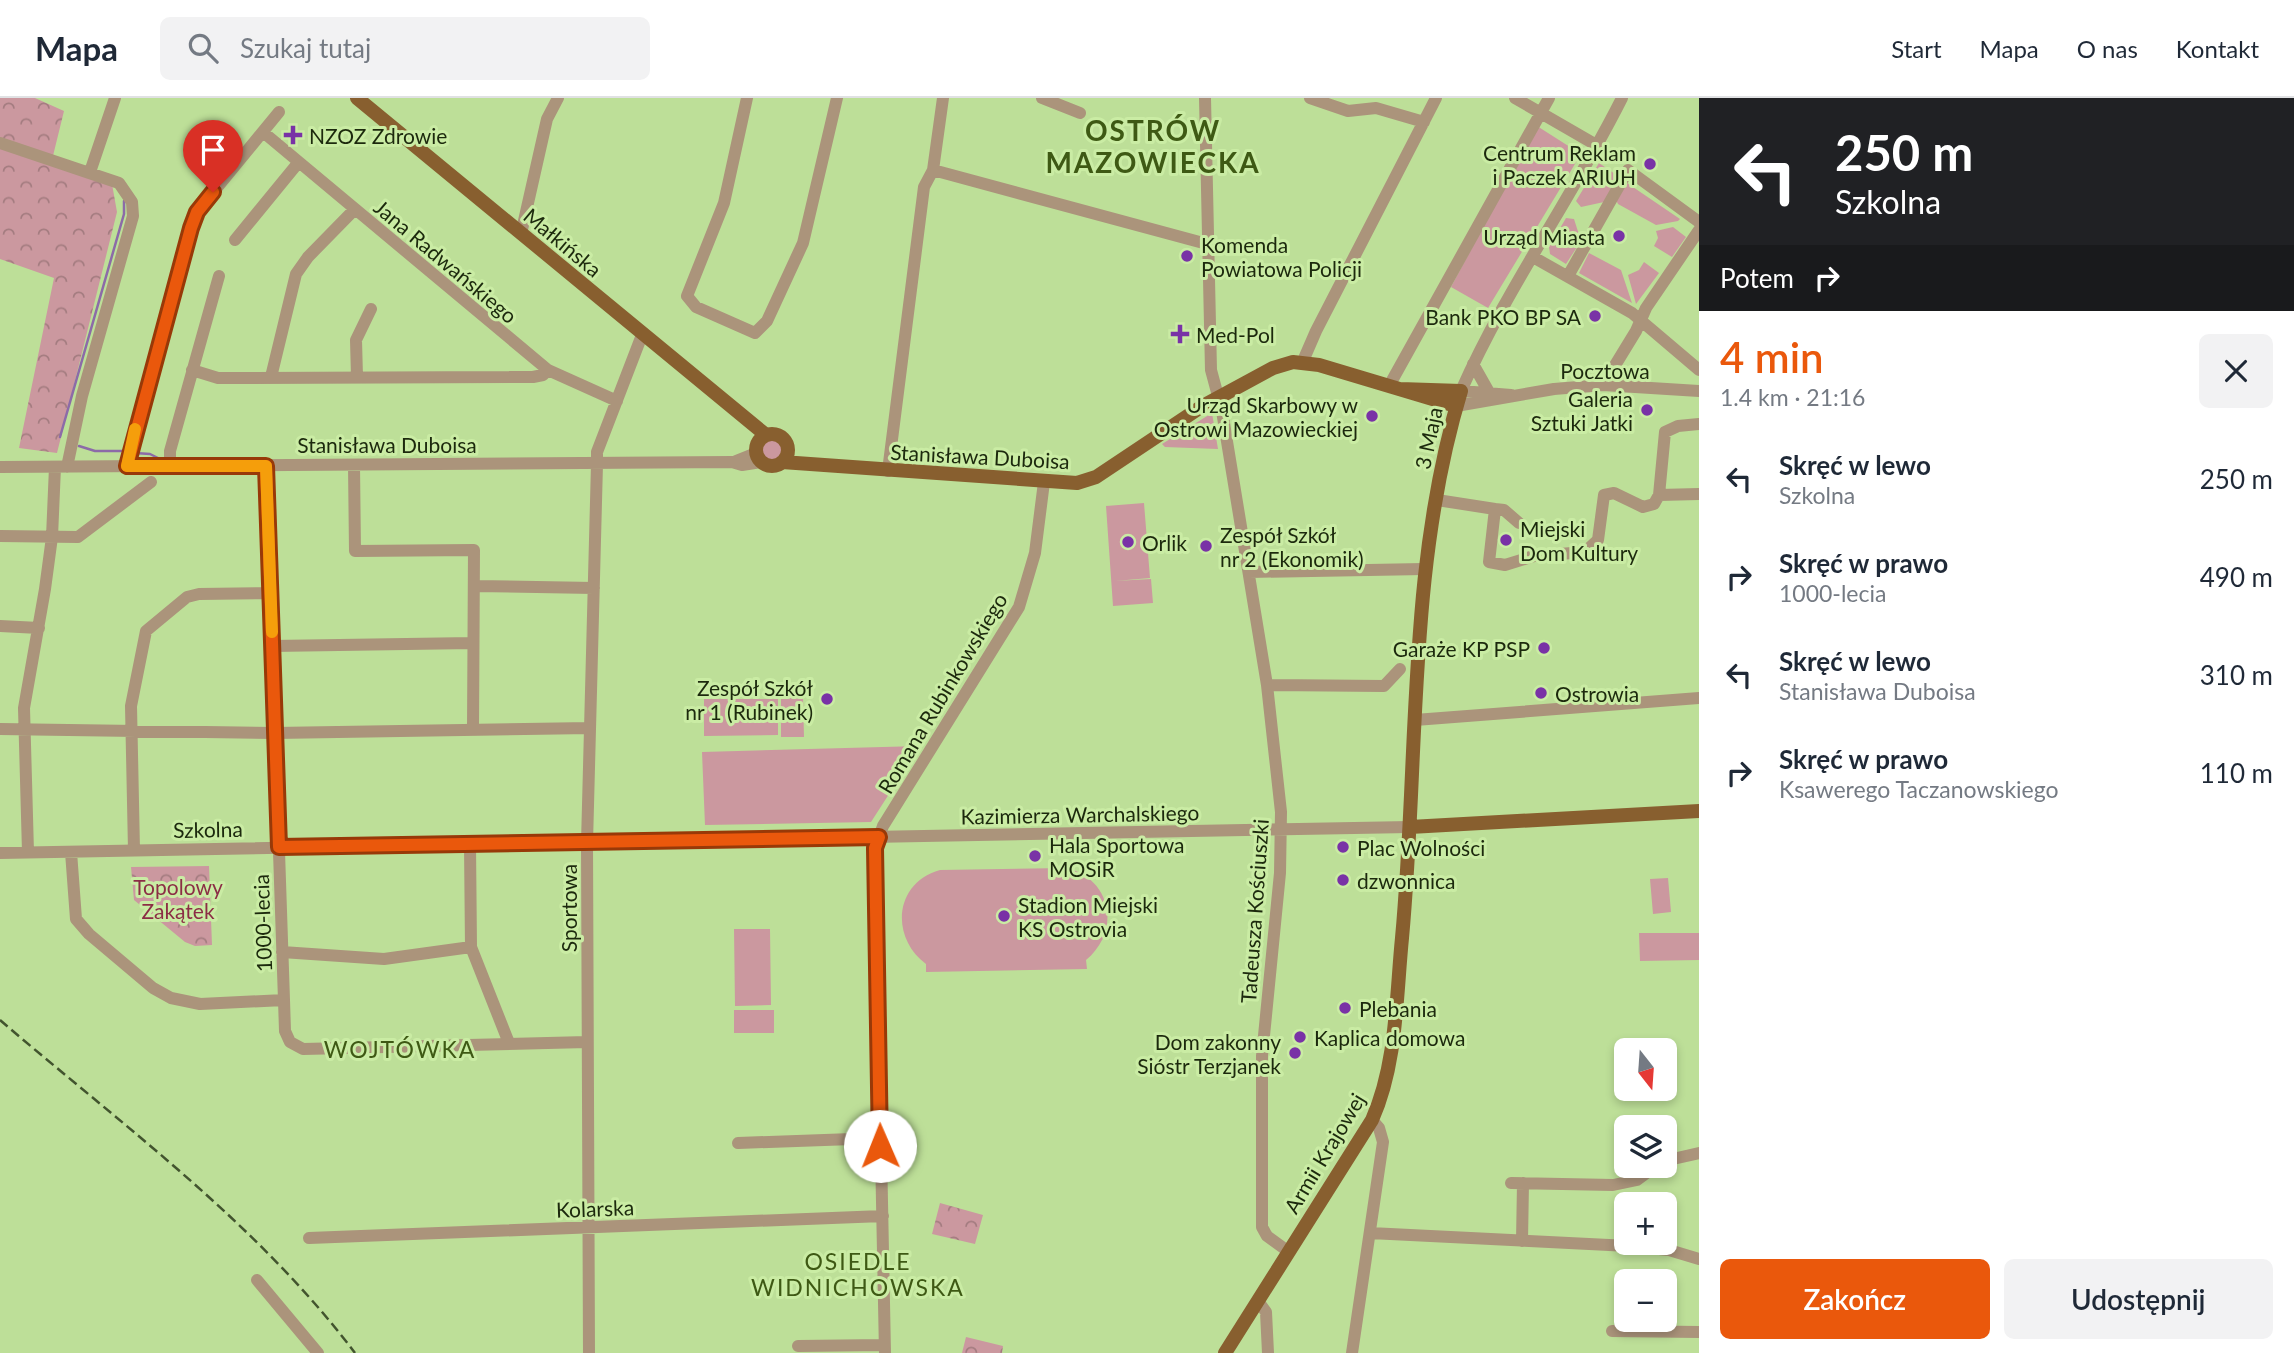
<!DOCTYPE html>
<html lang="pl">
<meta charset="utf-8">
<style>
:root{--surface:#fff;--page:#f2f2f3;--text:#1f2937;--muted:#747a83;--line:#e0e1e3;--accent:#ea580c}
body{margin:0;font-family:Lato,sans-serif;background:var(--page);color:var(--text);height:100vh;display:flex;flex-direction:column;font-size:26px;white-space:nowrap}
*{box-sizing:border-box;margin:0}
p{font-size:23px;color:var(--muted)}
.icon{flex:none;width:38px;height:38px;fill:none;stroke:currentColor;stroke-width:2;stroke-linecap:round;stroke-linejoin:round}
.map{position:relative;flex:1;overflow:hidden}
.details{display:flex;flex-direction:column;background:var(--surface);width:595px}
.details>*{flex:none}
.hud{background:#202124;color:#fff;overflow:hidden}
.needle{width:46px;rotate:163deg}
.tools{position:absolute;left:1614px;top:940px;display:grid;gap:14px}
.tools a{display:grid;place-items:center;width:63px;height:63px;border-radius:10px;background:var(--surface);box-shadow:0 4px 10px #0003;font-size:35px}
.pin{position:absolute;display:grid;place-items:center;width:60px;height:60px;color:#fff;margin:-72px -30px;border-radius:50% 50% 50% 0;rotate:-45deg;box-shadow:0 0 7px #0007}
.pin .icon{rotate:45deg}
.me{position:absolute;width:77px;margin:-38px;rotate:359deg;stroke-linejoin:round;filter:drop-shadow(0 0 5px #0008)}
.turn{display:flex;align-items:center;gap:24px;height:147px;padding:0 21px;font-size:32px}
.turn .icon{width:91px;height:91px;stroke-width:2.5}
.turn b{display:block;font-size:49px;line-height:60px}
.then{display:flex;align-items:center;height:66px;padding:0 21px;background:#0003;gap:14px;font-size:26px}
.round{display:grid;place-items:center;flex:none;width:74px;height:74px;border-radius:10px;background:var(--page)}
.summary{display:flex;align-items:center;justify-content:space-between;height:119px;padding:0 21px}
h1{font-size:42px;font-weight:600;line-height:52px;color:var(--accent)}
.primary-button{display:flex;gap:14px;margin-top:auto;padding:14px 21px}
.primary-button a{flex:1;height:80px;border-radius:10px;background:var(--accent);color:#fff;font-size:28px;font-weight:600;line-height:80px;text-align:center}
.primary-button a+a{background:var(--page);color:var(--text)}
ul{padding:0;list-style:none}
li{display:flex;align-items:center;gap:21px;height:98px;padding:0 21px}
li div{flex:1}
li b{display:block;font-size:26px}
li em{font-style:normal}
header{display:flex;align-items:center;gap:42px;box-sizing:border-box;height:98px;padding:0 35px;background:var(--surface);border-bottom:2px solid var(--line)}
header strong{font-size:33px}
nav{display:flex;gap:38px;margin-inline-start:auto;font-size:24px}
.search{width:490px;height:63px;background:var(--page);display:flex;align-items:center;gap:18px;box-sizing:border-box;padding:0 24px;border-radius:10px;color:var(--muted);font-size:26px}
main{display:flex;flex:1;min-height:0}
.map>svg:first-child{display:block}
.grass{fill:#cb989f}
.forest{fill:url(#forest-crowns)}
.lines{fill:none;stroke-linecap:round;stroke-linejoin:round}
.stream{stroke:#8c6ba8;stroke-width:2.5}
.minor{stroke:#ab947b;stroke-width:12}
.major{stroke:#885f2f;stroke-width:14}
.rail{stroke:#42542e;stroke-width:2.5;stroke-dasharray:10 5;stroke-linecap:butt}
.route-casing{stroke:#983908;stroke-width:18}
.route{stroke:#ea580c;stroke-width:12}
.slow{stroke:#f59e0b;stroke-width:12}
.poi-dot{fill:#7932a6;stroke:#caeca4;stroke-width:2.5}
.labels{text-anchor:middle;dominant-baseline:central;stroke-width:6;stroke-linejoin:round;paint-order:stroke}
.poi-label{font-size:21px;fill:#1c290d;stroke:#caeca4;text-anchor:start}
.street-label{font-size:21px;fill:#1c290d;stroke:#caeca4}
.park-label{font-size:21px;fill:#8b2e45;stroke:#caeca4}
.neighbourhood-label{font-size:23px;letter-spacing:2px;fill:#3e5914;stroke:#caeca4}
.district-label{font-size:28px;font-weight:bold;letter-spacing:2px;fill:#3e5914;stroke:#caeca4}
</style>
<header>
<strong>Mapa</strong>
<div class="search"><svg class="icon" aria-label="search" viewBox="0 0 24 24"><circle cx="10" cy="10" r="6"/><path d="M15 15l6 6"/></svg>Szukaj tutaj</div>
<nav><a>Start</a><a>Mapa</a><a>O nas</a><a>Kontakt</a></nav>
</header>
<main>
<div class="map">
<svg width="1699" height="1255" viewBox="0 0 1699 1255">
<defs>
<pattern id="forest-crowns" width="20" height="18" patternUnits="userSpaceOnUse" patternTransform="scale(1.75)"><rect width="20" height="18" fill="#cb989f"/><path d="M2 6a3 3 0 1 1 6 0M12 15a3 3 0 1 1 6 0" fill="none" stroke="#a47c80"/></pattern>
</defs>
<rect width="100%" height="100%" fill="#bddf98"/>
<path class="grass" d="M 1537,28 L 1581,56 L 1488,210 L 1451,189 Z
M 1599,65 L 1618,78 L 1604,104 L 1581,109 L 1576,103 Z
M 1627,85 L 1680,121 L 1678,123 L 1656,127 L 1618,106 L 1616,102 Z
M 1566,120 L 1574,121 L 1581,143 L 1566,166 L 1550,156 L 1549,149 Z
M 1673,129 L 1686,139 L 1672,159 L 1654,148 L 1658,140 L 1656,133 Z
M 1589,155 L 1621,172 L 1632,205 L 1579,175 Z
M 1644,164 L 1659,175 L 1636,206 L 1628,177 L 1639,172 Z
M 1212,315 L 1218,351 L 1165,349 L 1162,346 Z
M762 352a10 10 0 1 1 20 0a10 10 0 1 1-20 0Z
M 1144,405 L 1150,480 L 1115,483 L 1151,481 L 1153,505 L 1113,508 L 1106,408 Z
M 781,599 L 803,599 L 804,639 L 781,639 Z
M 704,601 L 778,601 L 778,637 L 704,638 Z
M 920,648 L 871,724 L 705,727 L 702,654 Z
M 1066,770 C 1111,780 1122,832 1086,862 L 1087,871 L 926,874 L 926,866 C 890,839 894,785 940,772 Z
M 1668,780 L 1671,814 L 1653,816 L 1650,781 Z
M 734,831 L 770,831 L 771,907 L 735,908 Z
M 1639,835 L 1699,835 L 1699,862 L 1640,863 Z
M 734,912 L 774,912 L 774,935 L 734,935 Z"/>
<path class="forest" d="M 0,0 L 35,0 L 64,13 L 51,66 L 112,86 L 117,114 L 57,355 L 19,350 L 54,180 L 0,161 Z
M 209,768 L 212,847 L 195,848 L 185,844 L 134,802 L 131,769 Z
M 940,1105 L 983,1117 L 975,1146 L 932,1136 Z
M 966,1239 L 1003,1248 L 1002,1255 L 962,1255 Z"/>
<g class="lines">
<path class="stream" d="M 60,339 L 124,116 L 124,103
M 79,348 L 95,353 L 124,353
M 135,355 L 150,356 L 158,360"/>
<path class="minor" d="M 747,0 L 724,105 L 687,198 L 696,209 L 755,235 L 767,223 L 803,145 L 837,0
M 1042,0 L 1080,15
M 1205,0 L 1211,272 L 1222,313 L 1267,587 L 1281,714 L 1280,775 L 1262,958 L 1262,1129 L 1267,1138 L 1289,1154
M 1310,0 L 1348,13 L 1376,10 L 1424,24
M 1515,0 L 1598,48
M 263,34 L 548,272 L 617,303
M 0,45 L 119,85 L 132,104 L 133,118 L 82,298 L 67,369
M 933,72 L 1207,146
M 90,74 L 115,0
M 521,136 L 547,21 L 558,0
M 235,142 L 298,65
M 1533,159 L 1632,215 L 1699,272
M 1568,178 L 1628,72 L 1699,124
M 1303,263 L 1316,233 L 1436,0
M 1473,266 L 1490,296
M 192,272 L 218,280 L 533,279 L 543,277 L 548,272
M 271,279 L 296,176 L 308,159 L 354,112
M 357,279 L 356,242 L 371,211
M 1603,287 L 1636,233 L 1646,210 L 1699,132
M 1389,288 L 1549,0
M 1511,297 L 1461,293 C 1506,191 1572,100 1622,0
M 1456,308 L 1554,291 L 1603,287 L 1699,293
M 736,363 L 756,355
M 354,367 L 355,453 L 474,452 L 473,631
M 127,368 L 197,114 L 279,14
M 266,368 L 284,902 L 285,933 L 290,944 L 303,951 L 587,944
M 0,369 L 732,364 L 742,367 L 761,364
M 170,369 L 170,353 L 219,178
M 888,373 L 924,89 L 933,72 L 943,0
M 1659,397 L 1699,396
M 1437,402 L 1495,411 L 1489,464 L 1505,467 L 1534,458 L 1585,454 L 1598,442 L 1604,397 L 1614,395 L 1643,409 L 1654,406 L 1659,397 L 1665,334 L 1678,328 L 1699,326
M 1495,411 L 1504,412 L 1519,425
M 0,438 L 78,439 L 151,384
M 1249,474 L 1424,471
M 475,488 L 594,490
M 0,528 L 39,530
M 272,548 L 473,545
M 1267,587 L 1384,588 L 1400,571
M 1415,622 L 1699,600
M 0,631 L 275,635 L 590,630
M 470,747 L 471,849 L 509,945
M 134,752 L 131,608 L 146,533 L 187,499 L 199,496 L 270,495
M 28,754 L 24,610 L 45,491 L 52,439 L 55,369
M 71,754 L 76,821 L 89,836 L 153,890 L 171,900 L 200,906 L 284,902
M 0,755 L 1410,729
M 282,854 L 384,861 L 471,849
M 738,1045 L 880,1040
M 1664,1063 L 1699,1055
M 1511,1085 L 1613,1087 L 1637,1082 L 1656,1068
M 1370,1135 L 1629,1148 L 1669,1152 L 1699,1161
M 309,1140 L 883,1118
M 1522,1143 L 1523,1085
M 257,1182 L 318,1255
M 1258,1203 L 1266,1214 L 1268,1255
M 1612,1233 L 1699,1234
M 798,1248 L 884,1247
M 589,1255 L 587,745 L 597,366 L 597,354 L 642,237
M 885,1255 L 875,750 L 883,728 L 1019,509 L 1035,455 L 1044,384
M 1352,1255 L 1383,1044 L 1379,1030 L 1372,1022"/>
<path class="major" d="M 357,0 L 766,337
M756 352a16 16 0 1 1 32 0a16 16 0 1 1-32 0Z
M 782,364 L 1077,385 L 1096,379 L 1201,309 L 1273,270 L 1293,264 L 1319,267 L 1456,308
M 1410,729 L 1699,713
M 1225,1255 L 1372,1022 C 1397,966 1396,900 1402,840 C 1419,657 1407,471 1461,293 L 1400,291"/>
<path class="rail" d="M 0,922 C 122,1027 257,1125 355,1255"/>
</g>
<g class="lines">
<g class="route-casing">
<path id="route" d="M 213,94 L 197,114 L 191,130 L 127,368 L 266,368 L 279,749 L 879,739 L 875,750 L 880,1048"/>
</g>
<use href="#route" class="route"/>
<path class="slow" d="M 135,331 L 127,368 L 266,368 L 272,534"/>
</g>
<g class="poi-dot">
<path d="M289.5 26.5h7v7h7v7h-7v7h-7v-7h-7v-7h7z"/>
<circle cx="1650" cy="66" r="7"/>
<circle cx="1619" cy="138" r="7"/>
<circle cx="1187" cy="158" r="7"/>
<circle cx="1595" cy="218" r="7"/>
<path d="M1176.5 225.5h7v7h7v7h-7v7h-7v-7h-7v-7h7z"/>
<circle cx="1647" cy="312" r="7"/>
<circle cx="1372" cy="318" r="7"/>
<circle cx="1506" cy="442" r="7"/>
<circle cx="1128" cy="444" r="7"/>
<circle cx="1206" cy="448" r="7"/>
<circle cx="1544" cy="550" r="7"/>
<circle cx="1541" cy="595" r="7"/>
<circle cx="827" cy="601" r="7"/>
<circle cx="1343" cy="749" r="7"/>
<circle cx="1035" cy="758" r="7"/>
<circle cx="1343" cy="782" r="7"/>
<circle cx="1004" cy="818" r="7"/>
<circle cx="1345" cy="910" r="7"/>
<circle cx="1300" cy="939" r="7"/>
<circle cx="1295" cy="955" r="7"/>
</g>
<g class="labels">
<g class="poi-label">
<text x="309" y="37">NZOZ Zdrowie</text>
<text x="1636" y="54" text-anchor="end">Centrum Reklam<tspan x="1636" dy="24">i Paczek ARIUH</tspan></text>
<text x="1605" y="138" text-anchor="end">Urząd Miasta</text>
<text x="1201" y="146">Komenda<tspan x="1201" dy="24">Powiatowa Policji</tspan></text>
<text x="1581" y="218" text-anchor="end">Bank PKO BP SA</text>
<text x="1196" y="236">Med-Pol</text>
<text x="1633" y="300" text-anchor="end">Galeria<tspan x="1633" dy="24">Sztuki Jatki</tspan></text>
<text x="1358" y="306" text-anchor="end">Urząd Skarbowy w<tspan x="1358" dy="24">Ostrowi Mazowieckiej</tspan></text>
<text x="1520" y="430">Miejski<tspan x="1520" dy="24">Dom Kultury</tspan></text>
<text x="1220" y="436">Zespół Szkół<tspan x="1220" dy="24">nr 2 (Ekonomik)</tspan></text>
<text x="1142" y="444">Orlik</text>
<text x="1530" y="550" text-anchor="end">Garaże KP PSP</text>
<text x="813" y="589" text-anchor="end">Zespół Szkół<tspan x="813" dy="24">nr 1 (Rubinek)</tspan></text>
<text x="1555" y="595">Ostrowia</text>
<text x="1049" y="746">Hala Sportowa<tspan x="1049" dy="24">MOSiR</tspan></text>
<text x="1357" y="749">Plac Wolności</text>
<text x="1357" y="782">dzwonnica</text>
<text x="1018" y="806">Stadion Miejski<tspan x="1018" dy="24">KS Ostrovia</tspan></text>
<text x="1359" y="910">Plebania</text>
<text x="1314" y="939">Kaplica domowa</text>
<text x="1281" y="943" text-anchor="end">Dom zakonny<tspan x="1281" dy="24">Sióstr Terzjanek</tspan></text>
</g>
<g class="street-label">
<text transform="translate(563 144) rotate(40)">Małkińska</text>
<text transform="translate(446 163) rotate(40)">Jana Radwańskiego</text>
<text x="1605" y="272">Pocztowa</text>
<text transform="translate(1428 340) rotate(-78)">3 Maja</text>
<text x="387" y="346">Stanisława Duboisa</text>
<text transform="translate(980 358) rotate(3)">Stanisława Duboisa</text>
<text transform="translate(942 595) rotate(-59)">Romana Rubinkowskiego</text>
<text transform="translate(1080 716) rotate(-1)">Kazimierza Warchalskiego</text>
<text transform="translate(208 731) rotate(-1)">Szkolna</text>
<text transform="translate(568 810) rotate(-90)">Sportowa</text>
<text transform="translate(1254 813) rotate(-86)">Tadeusza Kościuszki</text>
<text transform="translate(262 825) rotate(-92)">1000-lecia</text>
<text transform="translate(1324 1055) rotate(-59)">Armii Krajowej</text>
<text transform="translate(595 1110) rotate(-2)">Kolarska</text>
</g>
<g class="park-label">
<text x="178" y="788">Topolowy<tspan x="178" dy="24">Zakątek</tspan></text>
</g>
<g class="neighbourhood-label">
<text x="400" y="951">WOJTÓWKA</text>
<text x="858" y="1163">OSIEDLE<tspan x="858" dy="26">WIDNICHOWSKA</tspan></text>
</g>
<g class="district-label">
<text x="1153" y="32">OSTRÓW<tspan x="1153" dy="32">MAZOWIECKA</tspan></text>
</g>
</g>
</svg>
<div class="tools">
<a><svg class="needle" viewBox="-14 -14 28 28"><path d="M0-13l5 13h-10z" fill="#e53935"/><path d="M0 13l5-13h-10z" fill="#747a83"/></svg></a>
<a><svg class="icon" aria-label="layers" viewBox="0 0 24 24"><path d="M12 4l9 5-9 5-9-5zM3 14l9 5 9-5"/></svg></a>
<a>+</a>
<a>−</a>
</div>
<div class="pin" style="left:213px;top:94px;background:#d93025"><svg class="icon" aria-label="arrive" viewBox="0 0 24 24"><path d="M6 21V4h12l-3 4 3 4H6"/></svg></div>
<svg class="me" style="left:880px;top:1048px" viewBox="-20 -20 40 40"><circle r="19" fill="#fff"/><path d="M0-13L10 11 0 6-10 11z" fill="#ea580c"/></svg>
</div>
<section class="details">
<div class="hud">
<div class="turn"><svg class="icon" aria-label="left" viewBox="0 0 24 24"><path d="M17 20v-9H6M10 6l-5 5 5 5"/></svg><div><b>250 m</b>Szkolna</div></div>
<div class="then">Potem<svg class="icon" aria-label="right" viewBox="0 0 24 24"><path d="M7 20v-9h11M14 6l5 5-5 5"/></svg></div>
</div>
<div class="summary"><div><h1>4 min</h1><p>1.4 km · 21:16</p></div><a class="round"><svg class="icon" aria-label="close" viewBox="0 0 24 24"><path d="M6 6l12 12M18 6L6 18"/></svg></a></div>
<ul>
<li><svg class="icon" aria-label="left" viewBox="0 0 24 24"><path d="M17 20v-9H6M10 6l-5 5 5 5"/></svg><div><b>Skręć w lewo</b><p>Szkolna</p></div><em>250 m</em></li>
<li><svg class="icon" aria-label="right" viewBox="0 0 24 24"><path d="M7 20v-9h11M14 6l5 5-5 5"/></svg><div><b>Skręć w prawo</b><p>1000-lecia</p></div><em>490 m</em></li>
<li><svg class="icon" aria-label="left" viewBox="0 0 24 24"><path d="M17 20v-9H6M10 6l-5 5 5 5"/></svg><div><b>Skręć w lewo</b><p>Stanisława Duboisa</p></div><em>310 m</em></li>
<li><svg class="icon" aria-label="right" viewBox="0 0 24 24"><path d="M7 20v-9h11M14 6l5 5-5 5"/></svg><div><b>Skręć w prawo</b><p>Ksawerego Taczanowskiego</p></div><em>110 m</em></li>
</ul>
<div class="primary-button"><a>Zakończ</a><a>Udostępnij</a></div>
</section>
</main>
